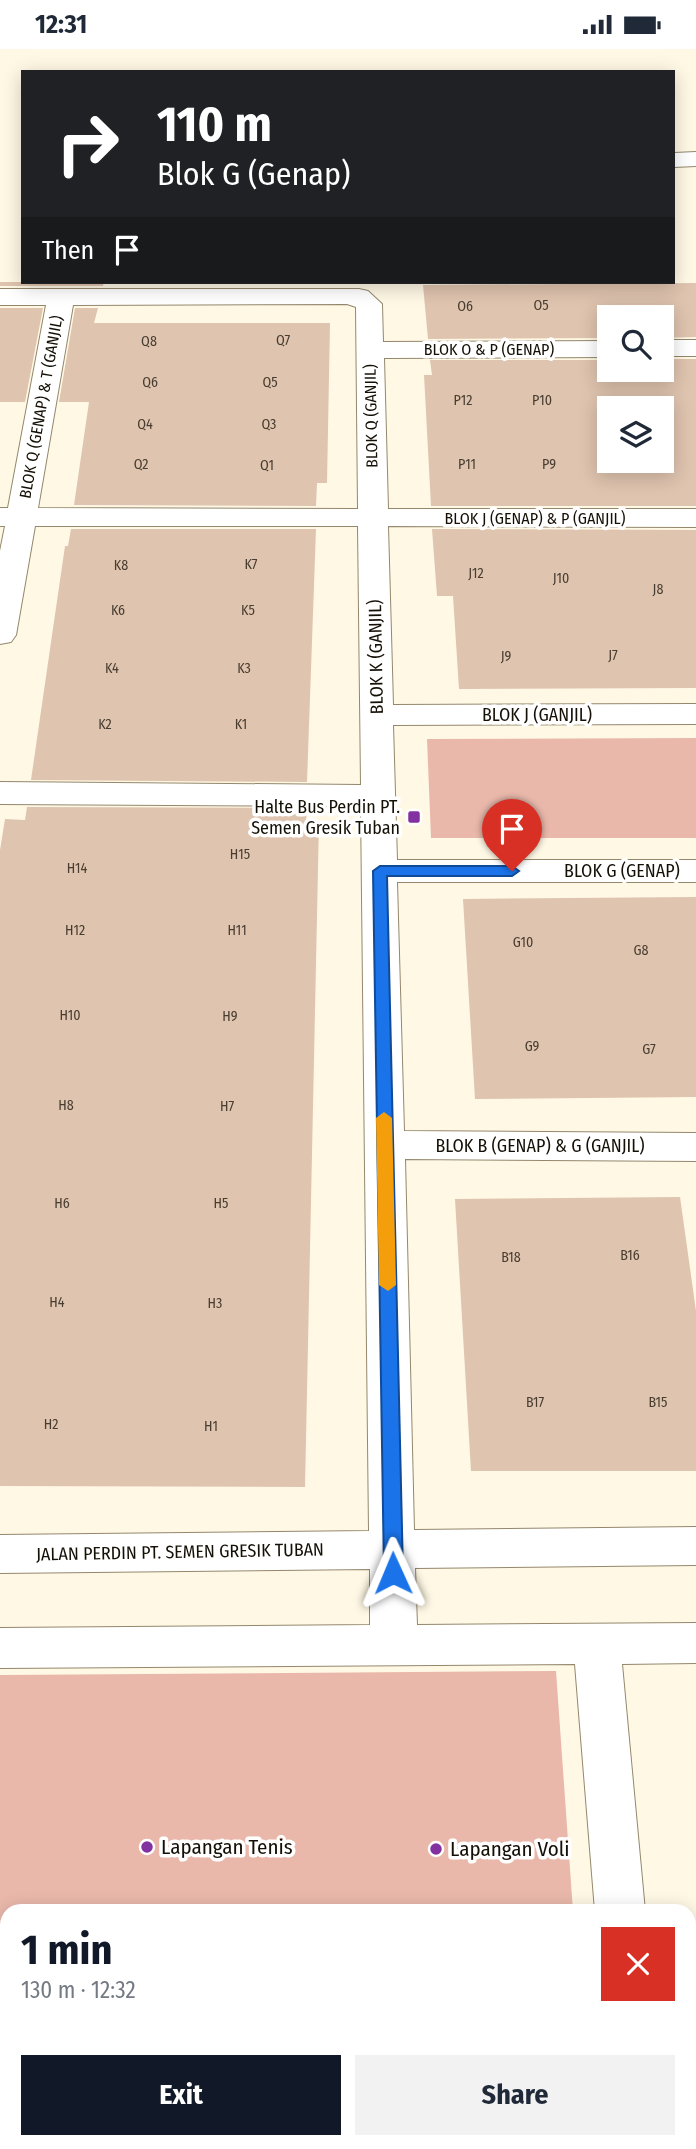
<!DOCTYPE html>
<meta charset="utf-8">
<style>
:root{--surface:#fff;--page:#f2f2f3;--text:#1f2937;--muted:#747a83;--accent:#111827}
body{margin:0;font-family:"Fira Sans Condensed",sans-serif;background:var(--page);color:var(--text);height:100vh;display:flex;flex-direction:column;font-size:26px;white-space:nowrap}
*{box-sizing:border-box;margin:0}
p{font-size:23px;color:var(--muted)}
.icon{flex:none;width:38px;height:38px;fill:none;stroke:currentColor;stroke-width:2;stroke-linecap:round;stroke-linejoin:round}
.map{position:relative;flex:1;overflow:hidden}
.drawer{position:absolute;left:0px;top:1855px;width:696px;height:245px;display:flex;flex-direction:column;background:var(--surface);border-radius:21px 21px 0 0;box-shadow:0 4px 18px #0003}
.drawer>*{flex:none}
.guide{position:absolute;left:21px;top:21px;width:654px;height:214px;border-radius:0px;box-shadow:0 4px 18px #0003;background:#202124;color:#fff;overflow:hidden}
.fabs{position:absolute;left:597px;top:256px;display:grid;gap:14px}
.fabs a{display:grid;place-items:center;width:77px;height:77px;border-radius:0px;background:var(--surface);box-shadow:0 4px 18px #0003;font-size:35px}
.pin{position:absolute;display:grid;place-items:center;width:60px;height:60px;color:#fff;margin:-72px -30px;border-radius:50% 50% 50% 0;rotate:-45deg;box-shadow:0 0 7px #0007}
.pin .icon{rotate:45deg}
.me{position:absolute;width:77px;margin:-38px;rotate:359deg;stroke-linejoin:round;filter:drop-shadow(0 0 5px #0008)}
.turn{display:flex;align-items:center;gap:24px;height:147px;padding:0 21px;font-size:32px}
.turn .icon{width:91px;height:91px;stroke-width:2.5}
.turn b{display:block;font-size:49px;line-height:60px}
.then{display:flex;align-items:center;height:66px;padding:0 21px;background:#0003;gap:14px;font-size:26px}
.round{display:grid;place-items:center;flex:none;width:74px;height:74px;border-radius:0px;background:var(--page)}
.headline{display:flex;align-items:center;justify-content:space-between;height:119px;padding:0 21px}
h1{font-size:42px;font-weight:700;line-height:52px;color:var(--accent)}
.action{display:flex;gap:14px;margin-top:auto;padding:14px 21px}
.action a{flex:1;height:80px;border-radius:0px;background:var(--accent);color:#fff;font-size:28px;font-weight:700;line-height:80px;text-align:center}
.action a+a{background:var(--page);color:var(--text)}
.status{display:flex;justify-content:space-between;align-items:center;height:49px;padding:0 35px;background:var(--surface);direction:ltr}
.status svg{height:19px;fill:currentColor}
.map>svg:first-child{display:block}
.green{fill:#e9b8ab}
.building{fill:#dfc4af;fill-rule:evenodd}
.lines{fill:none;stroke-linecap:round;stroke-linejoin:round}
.minor-casing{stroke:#94886c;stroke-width:2}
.minor{fill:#fff;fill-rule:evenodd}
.route{fill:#1a73e8;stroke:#114b97;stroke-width:2}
.slow{fill:#f59e0b}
.poi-dot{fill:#8231a1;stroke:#fff;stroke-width:2.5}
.labels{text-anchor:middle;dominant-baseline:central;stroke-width:7;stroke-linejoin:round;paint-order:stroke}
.number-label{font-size:14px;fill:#483d30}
.far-street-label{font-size:16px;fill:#151006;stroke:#fff}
.street-label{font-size:18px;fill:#151006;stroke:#fff}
.poi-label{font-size:18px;fill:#151006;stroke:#fff;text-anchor:end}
.near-poi-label{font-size:21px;fill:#151006;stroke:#fff;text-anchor:start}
</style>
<div class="status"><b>12:31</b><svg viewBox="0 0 49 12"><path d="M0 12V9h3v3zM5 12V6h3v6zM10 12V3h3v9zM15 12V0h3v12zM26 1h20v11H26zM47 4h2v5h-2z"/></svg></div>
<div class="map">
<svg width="696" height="2100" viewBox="0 0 696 2100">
<rect width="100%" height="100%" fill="#fff8e5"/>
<path class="green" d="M 696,689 L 696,789 L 431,789 L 427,690 Z
M 556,1622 L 573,1862 L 7,1862 L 7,2093 L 590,2093 L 590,2100 L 0,2100 L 0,1626 Z"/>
<path class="building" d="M 0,233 L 104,233 L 103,237 L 0,237 Z
M 696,234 L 696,288 L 662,289 L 662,268 L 609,268 L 609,289 L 428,290 L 423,236 Z
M 0,259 L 43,259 L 25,353 L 0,353 Z
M 75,259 L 98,259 L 94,274 L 330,274 L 327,434 L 317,434 L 316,457 L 74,456 L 89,353 L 59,353 Z
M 662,310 L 696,310 L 696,457 L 431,457 L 424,326 L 432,326 L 430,311 L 609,311 L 609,320 L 662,320 ZM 609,359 L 662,359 L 662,411 L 609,411 Z
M 71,480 L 316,480 L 307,733 L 31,731 L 65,497 L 68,497 Z
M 432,480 L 696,481 L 696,639 L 459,640 L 453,547 L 437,547 Z
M 27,758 L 307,759 L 306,772 L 319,772 L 305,1438 L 0,1437 L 0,801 L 5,770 L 25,771 Z
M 696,848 L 696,1048 L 475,1050 L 463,850 Z
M 680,1148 L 696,1262 L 696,1422 L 471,1422 L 455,1150 Z"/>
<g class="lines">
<g class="minor-casing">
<path id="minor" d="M 696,103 L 696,117 L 674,118 L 674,104 Z
M 0,240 L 359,240 L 368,242 L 382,255 L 383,293 L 609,292 L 609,308 L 384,309 L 388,460 L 696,460 L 696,478 L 388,477 L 393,656 L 696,655 L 696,675 L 393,676 L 397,811 L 696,811 L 696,833 L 397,833 L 404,1082 L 696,1084 L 696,1112 L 405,1110 L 414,1481 L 696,1478 L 696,1516 L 415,1519 L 417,1576 L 696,1574 L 696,1614 L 622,1615 L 645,1862 L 595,1862 L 575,1615 L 0,1619 L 0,1579 L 370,1576 L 370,1520 L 0,1524 L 0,1486 L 369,1482 L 361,757 L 0,755 L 0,733 L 361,736 L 358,477 L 35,477 L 16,586 L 11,593 L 0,595 L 0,502 L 5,477 L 0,477 L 0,459 L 8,459 L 46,256 L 0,256 ZM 347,255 L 356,258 L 358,460 L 38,459 L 73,256 Z
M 662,291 L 696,291 L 696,307 L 662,307 Z
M 614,2093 L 668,2093 L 668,2100 L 614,2100 Z"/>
</g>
<use href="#minor" class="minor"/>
</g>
<path class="route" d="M 380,817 L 512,817 L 519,822 L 512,827 L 387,827 L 403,1524 L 400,1530 L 387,1530 L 384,1524 L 373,822 Z"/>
<path class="slow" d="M 384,1063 L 392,1069 L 396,1236 L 388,1242 L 379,1236 L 376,1069 Z"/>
<g class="poi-dot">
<rect x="407" y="761" width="14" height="14" rx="3.5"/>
<circle cx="147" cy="1798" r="7"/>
<circle cx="436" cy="1800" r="7"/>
</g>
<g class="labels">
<g class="number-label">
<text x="541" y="256">O5</text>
<text x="465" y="257">O6</text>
<text x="283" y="291">Q7</text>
<text x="149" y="292">Q8</text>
<text x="150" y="333">Q6</text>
<text x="270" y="333">Q5</text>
<text x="463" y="351">P12</text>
<text x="542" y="351">P10</text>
<text x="145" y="375">Q4</text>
<text x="269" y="375">Q3</text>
<text x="141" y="415">Q2</text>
<text x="467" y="415">P11</text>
<text x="549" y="415">P9</text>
<text x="267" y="416">Q1</text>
<text x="251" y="515">K7</text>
<text x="121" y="516">K8</text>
<text x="476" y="524">J12</text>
<text x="561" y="529">J10</text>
<text x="658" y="540">J8</text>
<text x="118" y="561">K6</text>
<text x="248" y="561">K5</text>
<text x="613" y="606">J7</text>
<text x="506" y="607">J9</text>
<text x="112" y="619">K4</text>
<text x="244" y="619">K3</text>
<text x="105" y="675">K2</text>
<text x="241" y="675">K1</text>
<text x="240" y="805">H15</text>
<text x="77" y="819">H14</text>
<text x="75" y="881">H12</text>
<text x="237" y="881">H11</text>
<text x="523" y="893">G10</text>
<text x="641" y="901">G8</text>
<text x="70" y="966">H10</text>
<text x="230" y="967">H9</text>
<text x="532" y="997">G9</text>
<text x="649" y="1000">G7</text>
<text x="66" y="1056">H8</text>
<text x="227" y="1057">H7</text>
<text x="62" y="1154">H6</text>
<text x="221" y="1154">H5</text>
<text x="630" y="1206">B16</text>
<text x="511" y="1208">B18</text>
<text x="57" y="1253">H4</text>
<text x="215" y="1254">H3</text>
<text x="535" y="1353">B17</text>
<text x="658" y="1353">B15</text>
<text x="51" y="1375">H2</text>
<text x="211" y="1377">H1</text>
</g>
<g class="far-street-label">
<text x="489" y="300">BLOK O &amp; P (GENAP)</text>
<text transform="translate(41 358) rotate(-80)">BLOK Q (GENAP) &amp; T (GANJIL)</text>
<text transform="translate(371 367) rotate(-91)">BLOK Q (GANJIL)</text>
<text x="535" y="469">BLOK J (GENAP) &amp; P (GANJIL)</text>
</g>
<g class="street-label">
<text transform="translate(376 608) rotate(-91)">BLOK K (GANJIL)</text>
<text x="537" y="666">BLOK J (GANJIL)</text>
<text x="622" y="822">BLOK G (GENAP)</text>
<text x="540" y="1097">BLOK B (GENAP) &amp; G (GANJIL)</text>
<text transform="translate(180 1503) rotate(-1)">JALAN PERDIN PT. SEMEN GRESIK TUBAN</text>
</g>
<g class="poi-label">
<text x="400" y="758">Halte Bus Perdin PT.<tspan x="400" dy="21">Semen Gresik Tuban</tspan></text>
</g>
<g class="near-poi-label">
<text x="161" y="1798">Lapangan Tenis</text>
<text x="450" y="1800">Lapangan Voli</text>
</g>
</g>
</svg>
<div class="fabs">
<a><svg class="icon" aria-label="search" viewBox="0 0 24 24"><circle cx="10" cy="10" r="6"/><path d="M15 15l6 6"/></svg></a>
<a><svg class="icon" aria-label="layers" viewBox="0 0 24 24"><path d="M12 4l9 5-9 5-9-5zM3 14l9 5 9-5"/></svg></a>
</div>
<div class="pin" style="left:512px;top:822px;background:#d93025"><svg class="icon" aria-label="arrive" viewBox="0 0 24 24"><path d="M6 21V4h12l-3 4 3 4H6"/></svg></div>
<svg class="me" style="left:393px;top:1524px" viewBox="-20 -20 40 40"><path d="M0-17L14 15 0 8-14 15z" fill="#1a73e8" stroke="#fff" stroke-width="4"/></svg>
<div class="guide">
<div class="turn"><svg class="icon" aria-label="right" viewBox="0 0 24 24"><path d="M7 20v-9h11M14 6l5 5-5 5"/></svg><div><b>110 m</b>Blok G (Genap)</div></div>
<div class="then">Then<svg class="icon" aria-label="arrive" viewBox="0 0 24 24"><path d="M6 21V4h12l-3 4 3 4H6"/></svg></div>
</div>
<section class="drawer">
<div class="headline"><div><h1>1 min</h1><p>130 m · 12:32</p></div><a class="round" style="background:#d93025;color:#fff"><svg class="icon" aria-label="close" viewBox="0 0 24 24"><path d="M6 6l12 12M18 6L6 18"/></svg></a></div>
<div class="action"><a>Exit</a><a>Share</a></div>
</section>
</div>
